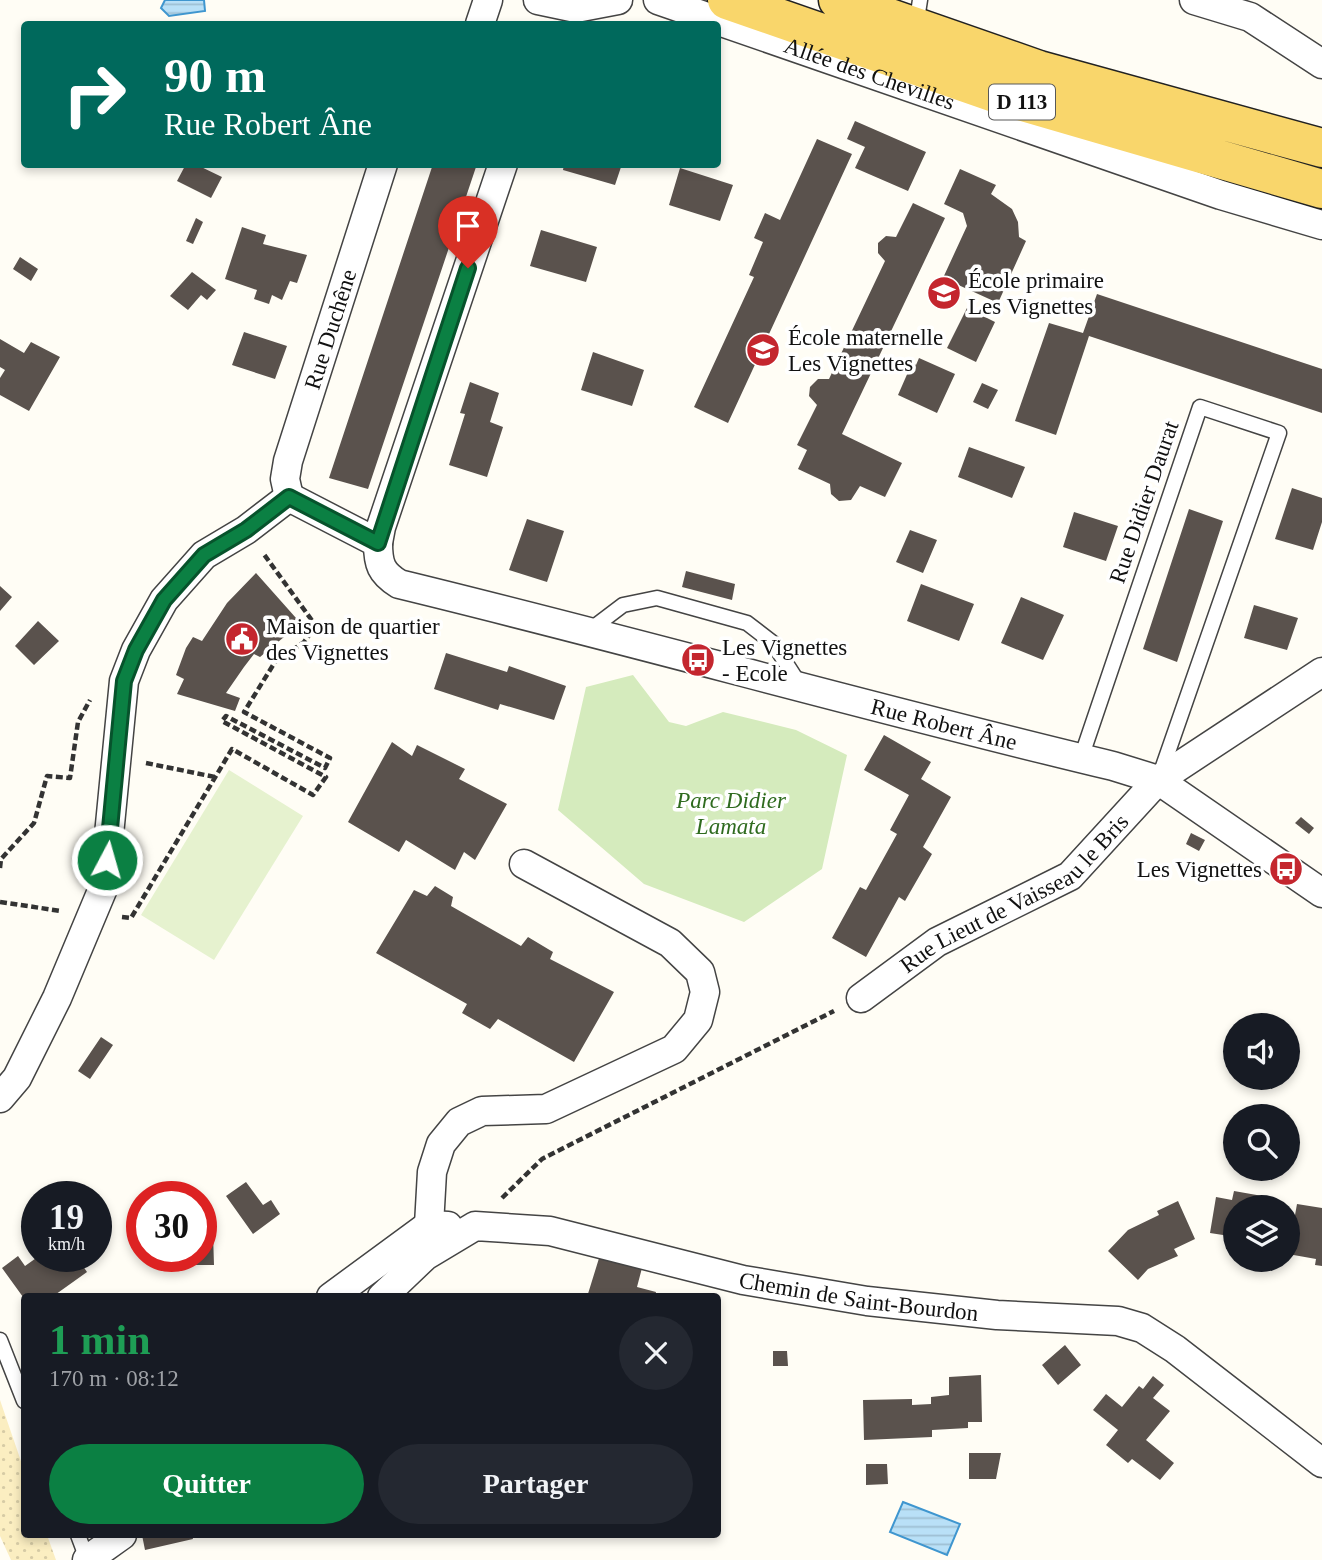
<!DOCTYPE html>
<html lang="fr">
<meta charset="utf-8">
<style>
:root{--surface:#171b24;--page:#242831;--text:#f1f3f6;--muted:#9ea1a6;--accent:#0b8043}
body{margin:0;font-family:Georgia,serif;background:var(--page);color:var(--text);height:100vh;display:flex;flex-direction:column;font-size:26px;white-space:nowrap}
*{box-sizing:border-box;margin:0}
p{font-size:23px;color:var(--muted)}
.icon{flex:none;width:38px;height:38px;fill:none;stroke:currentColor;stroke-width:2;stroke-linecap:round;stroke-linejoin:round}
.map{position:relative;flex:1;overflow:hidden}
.drawer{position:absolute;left:21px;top:1293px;width:700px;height:245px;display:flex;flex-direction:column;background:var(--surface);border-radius:7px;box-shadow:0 4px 10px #0003}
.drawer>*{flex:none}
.top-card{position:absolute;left:21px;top:21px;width:700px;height:147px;border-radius:7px;box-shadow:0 4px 10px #0003;background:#00695c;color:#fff;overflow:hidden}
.controls{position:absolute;left:1223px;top:1013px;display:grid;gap:14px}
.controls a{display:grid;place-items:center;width:77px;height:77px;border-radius:50%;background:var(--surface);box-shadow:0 4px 10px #0003;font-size:35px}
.speed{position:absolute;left:21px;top:1181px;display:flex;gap:14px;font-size:35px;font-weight:700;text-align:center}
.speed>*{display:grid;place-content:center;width:91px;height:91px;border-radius:50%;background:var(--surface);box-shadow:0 4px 10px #0003;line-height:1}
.speed small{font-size:18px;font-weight:400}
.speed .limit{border:10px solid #d22;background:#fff;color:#111}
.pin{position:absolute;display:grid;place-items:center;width:60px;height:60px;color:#fff;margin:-72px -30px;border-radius:50% 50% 50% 0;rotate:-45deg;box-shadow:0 0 7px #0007}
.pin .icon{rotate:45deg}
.me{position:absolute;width:77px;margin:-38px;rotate:6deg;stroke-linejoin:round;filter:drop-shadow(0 0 5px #0008)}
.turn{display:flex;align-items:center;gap:24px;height:147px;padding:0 28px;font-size:32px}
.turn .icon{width:91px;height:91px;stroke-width:2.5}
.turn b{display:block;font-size:49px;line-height:60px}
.round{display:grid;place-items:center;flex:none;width:74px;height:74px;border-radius:37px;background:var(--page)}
.head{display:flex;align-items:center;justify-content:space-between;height:119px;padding:0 28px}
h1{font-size:42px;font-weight:600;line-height:52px;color:#1e9e55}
.action{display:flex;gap:14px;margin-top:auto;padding:14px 28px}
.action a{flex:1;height:80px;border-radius:42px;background:var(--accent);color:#fff;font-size:28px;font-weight:600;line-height:80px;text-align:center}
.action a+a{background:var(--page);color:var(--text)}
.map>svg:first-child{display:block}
.sand{fill:url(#sand-dots)}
.park{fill:#d5ebbd}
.pitch{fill:#e6f2cf}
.water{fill:url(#water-rules);stroke:#3f96cf;stroke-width:2}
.building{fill:#5a524d}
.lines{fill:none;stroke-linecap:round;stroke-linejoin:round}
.service-casing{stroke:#444;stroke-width:17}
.minor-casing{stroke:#444;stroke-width:31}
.primary-casing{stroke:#222;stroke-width:41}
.path{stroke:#333;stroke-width:4.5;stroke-dasharray:7 3.5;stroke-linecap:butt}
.service{stroke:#fff;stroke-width:14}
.minor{stroke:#fff;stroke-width:28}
.primary{stroke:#f9d66b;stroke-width:38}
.route-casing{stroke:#07532c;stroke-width:18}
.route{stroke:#0b8043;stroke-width:12}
.labels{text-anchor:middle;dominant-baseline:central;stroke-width:7;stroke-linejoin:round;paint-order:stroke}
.shield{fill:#fff;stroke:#585858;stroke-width:2}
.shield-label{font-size:21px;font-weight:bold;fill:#111}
.street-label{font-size:23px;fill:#111;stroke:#fff}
.poi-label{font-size:23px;fill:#111;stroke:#fff;text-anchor:start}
.park-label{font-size:23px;font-style:italic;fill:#2f6b1f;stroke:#fff}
</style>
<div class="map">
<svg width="1322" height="1560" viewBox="0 0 1322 1560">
<defs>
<pattern id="sand-dots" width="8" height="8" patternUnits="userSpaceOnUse" patternTransform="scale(1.75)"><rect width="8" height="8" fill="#fbeec1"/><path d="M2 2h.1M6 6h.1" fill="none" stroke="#d6cba5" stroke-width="1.8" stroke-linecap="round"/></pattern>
<pattern id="water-rules" width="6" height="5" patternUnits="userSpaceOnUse" patternTransform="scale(1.75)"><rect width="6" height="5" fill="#b9e0f7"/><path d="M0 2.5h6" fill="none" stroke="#9ebfd3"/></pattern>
</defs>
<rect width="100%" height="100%" fill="#fffdf5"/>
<path class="sand" d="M 0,1400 L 24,1470 L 24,1535 L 47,1535 L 56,1560 L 11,1560 L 0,1536 Z"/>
<path class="park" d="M 633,675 L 669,722 L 686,726 L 723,712 L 796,730 L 847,755 L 822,869 L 744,922 L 644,884 L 558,810 L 586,687 Z"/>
<path class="pitch" d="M 229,770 L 303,816 L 214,960 L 141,915 Z"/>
<path class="water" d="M 165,0 L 204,0 L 205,11 L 169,16 L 161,8 Z
M 903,1502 L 960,1524 L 947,1555 L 890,1532 Z"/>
<path class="building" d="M 855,121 L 926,152 L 908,191 L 855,168 L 865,147 L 847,139 Z
M 817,139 L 852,154 L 728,423 L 694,407 L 754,277 L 749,275 L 763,242 L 754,238 L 765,213 L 780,220 Z
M 186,164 L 195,164 L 222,177 L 211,198 L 177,181 Z
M 433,164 L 477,164 L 368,489 L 329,478 Z
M 564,164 L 622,164 L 615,185 L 563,170 Z
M 680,168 L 733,185 L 720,221 L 669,205 Z
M 960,169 L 996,185 L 991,194 L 1012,209 L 1018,222 L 1019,237 L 1026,241 L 998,303 L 943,278 L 967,226 L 963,213 L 944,204 Z
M 913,203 L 945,218 L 842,434 L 902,463 L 885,497 L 860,486 L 851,500 L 839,501 L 831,494 L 830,484 L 798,469 L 807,450 L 797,445 L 817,405 L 809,396 L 810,387 L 818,379 L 829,379 L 885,261 L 878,253 L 878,243 L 886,236 L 896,237 Z
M 196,218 L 203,222 L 193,244 L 186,241 Z
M 242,227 L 266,235 L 263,244 L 307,255 L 297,283 L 290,281 L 282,300 L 272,295 L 269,304 L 254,299 L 257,290 L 225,279 Z
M 541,230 L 597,247 L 586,282 L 530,266 Z
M 20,257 L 38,269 L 31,281 L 13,269 Z
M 192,272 L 216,290 L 207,300 L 201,295 L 188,310 L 170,296 Z
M 1097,294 L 1322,369 L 1322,413 L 1089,336 L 1056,435 L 1015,421 L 1049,323 L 1083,333 Z
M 967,308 L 995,322 L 976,362 L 947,348 Z
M 244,332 L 287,346 L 275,379 L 232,365 Z
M 0,339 L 24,353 L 31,342 L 60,357 L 29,411 L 0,395 L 0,378 L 5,370 L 0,367 Z
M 593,352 L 644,370 L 632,406 L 581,390 Z
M 919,358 L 955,374 L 937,413 L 898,395 L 912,363 L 916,365 Z
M 470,382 L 499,393 L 490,422 L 503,427 L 487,477 L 449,465 L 465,414 L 460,413 Z
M 982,383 L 998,390 L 988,409 L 973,402 Z
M 969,447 L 1025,467 L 1012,498 L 958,477 Z
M 1292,488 L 1322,498 L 1322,522 L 1313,550 L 1275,539 Z
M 1189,509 L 1223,521 L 1177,662 L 1143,649 Z
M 1074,512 L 1118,526 L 1106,561 L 1063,547 Z
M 527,519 L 564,531 L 547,582 L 509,570 Z
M 910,530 L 937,540 L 923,573 L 896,562 Z
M 686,571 L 735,584 L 732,600 L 682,587 Z
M 256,573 L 304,627 L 284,637 L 260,657 L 254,654 L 244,667 L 226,693 L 240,698 L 235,711 L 177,694 L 184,679 L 176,675 L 186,648 L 193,637 L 202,641 L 227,603 Z
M 921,584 L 974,604 L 959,641 L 907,621 Z
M 0,586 L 12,597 L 0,611 Z
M 1021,597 L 1064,615 L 1043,660 L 1001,643 Z
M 1254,605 L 1298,618 L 1287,650 L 1244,638 Z
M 38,621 L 59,641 L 34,665 L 15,646 Z
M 446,653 L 507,672 L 509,666 L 566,686 L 554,720 L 500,704 L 498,710 L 434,689 Z
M 884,735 L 931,762 L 921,779 L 951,797 L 923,847 L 932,854 L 905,901 L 899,897 L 866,957 L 832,938 L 860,887 L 866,890 L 897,834 L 890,830 L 909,795 L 864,770 Z
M 392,742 L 412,756 L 417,745 L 465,769 L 459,779 L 507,804 L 475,860 L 464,852 L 455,870 L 406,840 L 399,852 L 348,822 Z
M 1301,817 L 1314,828 L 1309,834 L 1295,823 Z
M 1191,833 L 1205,840 L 1199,851 L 1186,844 Z
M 435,886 L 453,897 L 451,906 L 521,946 L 528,937 L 553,952 L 550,959 L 614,992 L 574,1062 L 498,1019 L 490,1029 L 462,1013 L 467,1004 L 376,953 L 414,890 L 427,896 Z
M 101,1037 L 113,1045 L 90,1079 L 78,1071 Z
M 246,1182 L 263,1205 L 271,1200 L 280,1214 L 253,1234 L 226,1196 Z
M 1234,1191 L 1268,1197 L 1266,1208 L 1236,1208 L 1236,1237 L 1210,1233 L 1216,1197 L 1232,1200 Z
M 1178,1201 L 1195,1239 L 1174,1249 L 1178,1256 L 1148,1269 L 1138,1280 L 1108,1251 L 1128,1230 L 1159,1215 L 1157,1211 Z
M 1297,1204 L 1322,1208 L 1322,1266 L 1315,1265 L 1316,1259 L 1288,1254 Z
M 201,1234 L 213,1234 L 214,1265 L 194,1265 L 194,1256 L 201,1256 Z
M 600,1255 L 642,1268 L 637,1287 L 656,1292 L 655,1297 L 587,1297 Z
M 18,1256 L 25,1266 L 39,1256 L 76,1256 L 87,1272 L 52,1297 L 23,1297 L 2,1268 Z
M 1065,1345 L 1081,1365 L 1058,1385 L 1042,1365 Z
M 773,1351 L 787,1351 L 788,1366 L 773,1366 Z
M 981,1375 L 982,1422 L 968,1422 L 968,1428 L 932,1430 L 932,1437 L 864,1440 L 863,1400 L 912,1399 L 912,1405 L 931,1404 L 931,1397 L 949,1395 L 949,1377 Z
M 1153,1376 L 1164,1385 L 1153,1398 L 1170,1411 L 1146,1440 L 1174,1463 L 1160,1480 L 1132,1459 L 1128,1463 L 1106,1445 L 1118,1430 L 1093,1410 L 1106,1394 L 1122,1407 L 1139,1386 L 1143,1389 Z
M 969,1453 L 1001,1453 L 996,1479 L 969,1479 Z
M 866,1464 L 887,1464 L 888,1484 L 866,1485 Z
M 142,1535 L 192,1535 L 193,1539 L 145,1550 Z"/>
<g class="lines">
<g class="service-casing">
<path id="service" d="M 916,26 L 920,0
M 590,630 L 623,605 L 657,598 L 747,623 L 773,643 L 800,685
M 1081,758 L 1200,407 L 1279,433 L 1160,775
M 0,1340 L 24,1401
M 78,1535 L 87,1559"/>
</g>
<g class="minor-casing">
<g id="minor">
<path d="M 538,0 L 576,8 L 618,0"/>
<path id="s1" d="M 658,0 L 1221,195 L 1322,225"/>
<path d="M 1194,0 L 1250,17 L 1322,64"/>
<path d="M 480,24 L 488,0"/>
<path id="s2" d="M 289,497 L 378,543 C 378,564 381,573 399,584 C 638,642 874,709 1113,766 L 1158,780 L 1322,893"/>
<path id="s3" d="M 289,497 L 285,479 L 288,461 L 383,164"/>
<path d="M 378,543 L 381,527 L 503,164"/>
<path id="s4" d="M 861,998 L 937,942 L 1070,876 L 1158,780 L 1322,672"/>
<path d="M 0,1098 L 17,1078 L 57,998 L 104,886 L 124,681 L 136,650 L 164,600 L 204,555 L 246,530 L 289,497"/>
<path d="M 429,1225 L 432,1172 L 441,1144 L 459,1122 L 482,1111 L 546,1109 L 674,1049 L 698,1020 L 705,992 L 700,972 L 670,943 L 524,864"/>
<path d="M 331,1297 L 429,1225 L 448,1226"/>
<path id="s5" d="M 382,1297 L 425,1256 L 475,1226 L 550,1231 L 743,1280 L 867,1301 L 997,1315 L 1118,1321 L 1142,1328 L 1175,1349 L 1322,1463"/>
<path d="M 87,1560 L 122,1535"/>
</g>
</g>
<g class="primary-casing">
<path id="primary" d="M 727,0 L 1009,98 L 1322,189
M 838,0 L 1039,70 L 1322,148"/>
</g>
<path class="path" d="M 146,763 L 215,777
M 0,868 L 1,859 L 34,823 L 47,776 L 70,778 L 78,722 L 90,700
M 0,902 L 61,911
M 122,917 L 131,918 L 232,749 L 313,795 L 326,777 L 222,721 L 226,716 L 325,768 L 330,758 L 244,712 L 275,662 L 304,642 L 316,626 L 263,553
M 502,1198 L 542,1159 L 834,1011"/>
<use href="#service" class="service"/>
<use href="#minor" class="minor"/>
<use href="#primary" class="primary"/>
</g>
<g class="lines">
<g class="route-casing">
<path id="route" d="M 107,860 L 124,681 L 136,650 L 164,600 L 204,555 L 246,530 L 289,497 L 378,543 L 468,268"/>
</g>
<use href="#route" class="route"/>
</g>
<defs>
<g id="school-disc" transform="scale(1.75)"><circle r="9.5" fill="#c4262e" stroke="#fff"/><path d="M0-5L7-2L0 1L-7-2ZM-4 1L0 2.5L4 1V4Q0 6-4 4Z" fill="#fff"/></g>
<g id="civic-disc" transform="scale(1.75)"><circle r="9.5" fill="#c4262e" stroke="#fff"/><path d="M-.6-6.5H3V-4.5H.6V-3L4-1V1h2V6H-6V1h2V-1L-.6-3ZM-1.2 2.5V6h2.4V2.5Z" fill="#fff"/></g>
<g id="bus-disc" transform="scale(1.75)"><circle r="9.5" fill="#c4262e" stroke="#fff"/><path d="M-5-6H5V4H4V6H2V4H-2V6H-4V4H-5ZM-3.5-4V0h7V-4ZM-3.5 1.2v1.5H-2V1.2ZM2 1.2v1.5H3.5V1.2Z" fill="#fff"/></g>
</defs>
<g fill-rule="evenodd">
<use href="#school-disc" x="944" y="293"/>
<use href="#school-disc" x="763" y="350"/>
<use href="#civic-disc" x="242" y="639"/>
<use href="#bus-disc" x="698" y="660"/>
<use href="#bus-disc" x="1286" y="869"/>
</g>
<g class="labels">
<rect class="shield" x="989" y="84.5" width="66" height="35" rx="5"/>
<g class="shield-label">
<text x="1022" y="102">D 113</text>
</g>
<g class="street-label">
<text stroke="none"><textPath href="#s1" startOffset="224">Allée des Chevilles</textPath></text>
<text stroke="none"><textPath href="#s3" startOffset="175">Rue Duchêne</textPath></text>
<text transform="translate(1144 502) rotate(-71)">Rue Didier Daurat</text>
<text stroke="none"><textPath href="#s2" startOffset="712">Rue Robert Âne</textPath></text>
<text stroke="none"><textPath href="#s4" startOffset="187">Rue Lieut de Vaisseau le Bris</textPath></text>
<text stroke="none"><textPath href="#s5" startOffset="509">Chemin de Saint-Bourdon</textPath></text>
</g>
<g class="poi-label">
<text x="968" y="280">École primaire<tspan x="968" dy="26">Les Vignettes</tspan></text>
<text x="788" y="337">École maternelle<tspan x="788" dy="26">Les Vignettes</tspan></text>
<text x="266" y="626">Maison de quartier<tspan x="266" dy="26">des Vignettes</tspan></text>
<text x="722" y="647">Les Vignettes<tspan x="722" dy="26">- Ecole</tspan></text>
<text x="1262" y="869" text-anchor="end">Les Vignettes</text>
</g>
<g class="park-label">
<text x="731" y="800">Parc Didier<tspan x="731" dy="26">Lamata</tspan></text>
</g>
</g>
</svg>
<div class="controls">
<a><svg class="icon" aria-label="sound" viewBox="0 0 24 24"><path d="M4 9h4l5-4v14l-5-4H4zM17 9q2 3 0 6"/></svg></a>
<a><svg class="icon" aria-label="search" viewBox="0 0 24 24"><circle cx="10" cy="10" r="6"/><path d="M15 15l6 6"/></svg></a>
<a><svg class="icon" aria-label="layers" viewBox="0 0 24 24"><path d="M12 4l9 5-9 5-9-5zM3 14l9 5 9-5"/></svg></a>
</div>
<div class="speed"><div>19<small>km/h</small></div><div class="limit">30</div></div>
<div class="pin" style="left:468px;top:268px;background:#d93025"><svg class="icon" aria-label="arrive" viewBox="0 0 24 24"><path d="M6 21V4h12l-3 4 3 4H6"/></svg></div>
<svg class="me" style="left:107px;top:860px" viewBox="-20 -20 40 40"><circle r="17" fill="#0b8043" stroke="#fff" stroke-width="3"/><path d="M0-11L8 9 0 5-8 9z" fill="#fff"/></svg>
<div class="top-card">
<div class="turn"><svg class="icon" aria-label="right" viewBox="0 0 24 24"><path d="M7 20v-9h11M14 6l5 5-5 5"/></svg><div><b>90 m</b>Rue Robert Âne</div></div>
</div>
<section class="drawer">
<div class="head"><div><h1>1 min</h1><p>170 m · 08:12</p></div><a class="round"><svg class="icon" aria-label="close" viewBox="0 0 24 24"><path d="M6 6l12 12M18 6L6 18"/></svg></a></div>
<div class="action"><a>Quitter</a><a>Partager</a></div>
</section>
</div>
